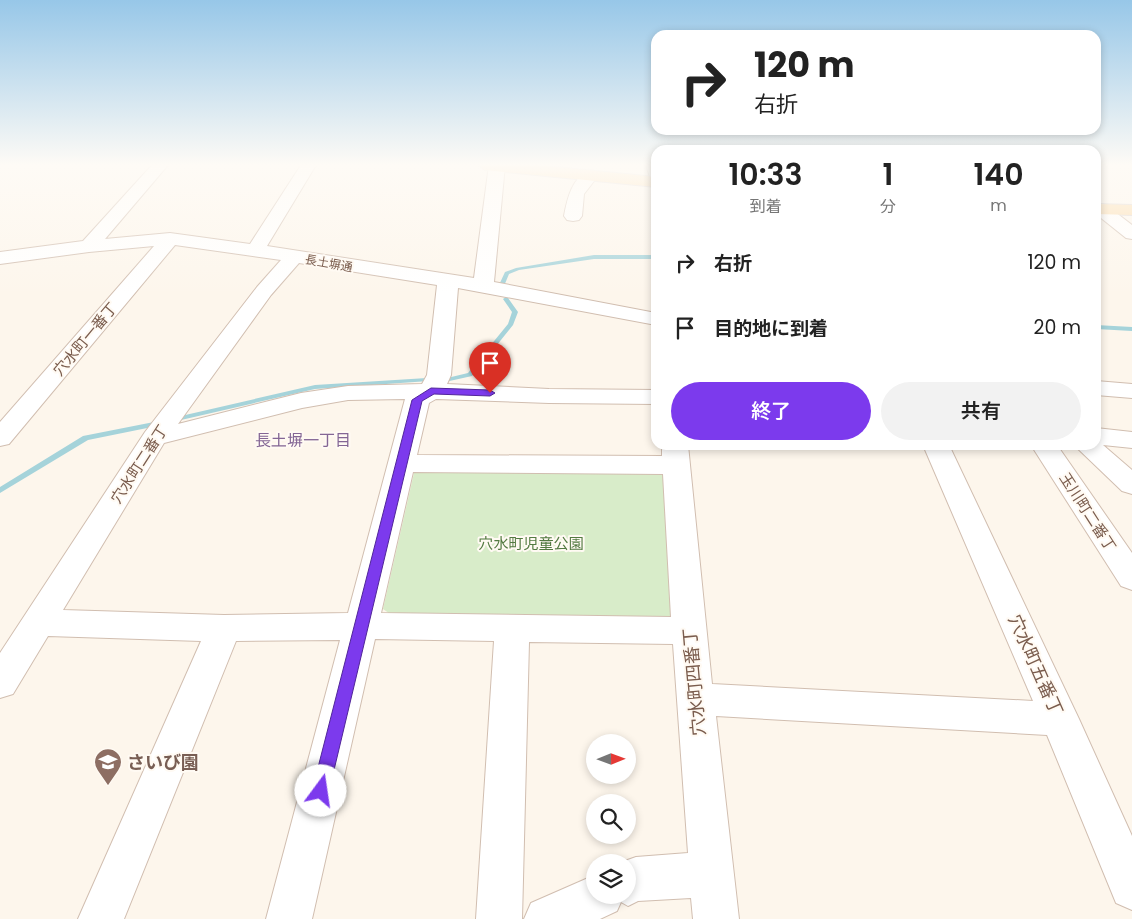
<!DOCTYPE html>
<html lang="ja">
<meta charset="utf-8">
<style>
:root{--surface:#fff;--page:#f2f2f2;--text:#222;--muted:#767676;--accent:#7c3aed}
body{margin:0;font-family:Poppins,"Noto Sans JP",sans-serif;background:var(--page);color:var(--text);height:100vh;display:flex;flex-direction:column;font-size:19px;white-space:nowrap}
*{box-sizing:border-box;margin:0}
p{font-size:16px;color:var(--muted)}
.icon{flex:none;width:28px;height:28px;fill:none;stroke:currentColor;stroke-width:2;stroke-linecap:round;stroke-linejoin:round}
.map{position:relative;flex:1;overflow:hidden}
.drawer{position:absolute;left:651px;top:145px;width:450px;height:305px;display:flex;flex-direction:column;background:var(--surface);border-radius:15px;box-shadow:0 2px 8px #0003}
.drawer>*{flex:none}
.top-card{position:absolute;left:651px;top:30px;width:450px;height:105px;border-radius:15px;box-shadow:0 2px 8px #0003;background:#fff;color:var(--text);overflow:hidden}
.needle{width:32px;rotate:89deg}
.buttons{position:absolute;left:586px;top:734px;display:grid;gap:10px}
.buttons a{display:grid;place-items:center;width:50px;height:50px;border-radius:50%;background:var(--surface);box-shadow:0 2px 8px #0003;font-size:25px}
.pin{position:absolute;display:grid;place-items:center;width:42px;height:42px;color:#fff;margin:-51px -21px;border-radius:50% 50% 50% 0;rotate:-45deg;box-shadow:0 0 5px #0007}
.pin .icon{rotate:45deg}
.me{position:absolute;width:55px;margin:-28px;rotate:14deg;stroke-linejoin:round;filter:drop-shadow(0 0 4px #0008)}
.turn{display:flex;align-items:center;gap:18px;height:105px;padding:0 20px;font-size:22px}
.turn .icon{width:65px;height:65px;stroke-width:2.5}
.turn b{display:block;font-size:35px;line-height:42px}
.eta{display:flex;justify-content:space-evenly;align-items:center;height:85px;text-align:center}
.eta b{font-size:30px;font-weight:600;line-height:35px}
.cta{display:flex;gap:10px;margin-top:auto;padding:10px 20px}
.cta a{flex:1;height:58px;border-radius:30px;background:var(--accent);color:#fff;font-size:20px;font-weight:600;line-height:58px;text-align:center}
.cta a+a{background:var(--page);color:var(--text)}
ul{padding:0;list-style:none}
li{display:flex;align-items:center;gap:15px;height:65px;padding:0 20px}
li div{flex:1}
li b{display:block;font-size:19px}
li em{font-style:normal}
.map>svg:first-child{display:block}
.green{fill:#d8ecc9}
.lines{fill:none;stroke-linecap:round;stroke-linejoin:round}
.stream{fill:#a5d3da;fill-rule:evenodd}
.minor-casing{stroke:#d1beb0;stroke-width:2}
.major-casing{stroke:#dad1cd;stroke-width:2}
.minor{fill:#fff;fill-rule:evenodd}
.major{fill:#fbd9a5;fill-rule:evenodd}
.route{fill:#7c3aed;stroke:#51269a}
.labels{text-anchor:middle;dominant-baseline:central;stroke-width:4;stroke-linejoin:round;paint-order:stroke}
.far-street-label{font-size:12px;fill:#7a5c4d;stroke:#fffaf3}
.street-label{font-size:15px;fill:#7a5c4d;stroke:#fffaf3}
.park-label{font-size:15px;fill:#537a41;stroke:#fffaf3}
.neighbourhood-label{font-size:16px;fill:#846695;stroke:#fffaf3}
.near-street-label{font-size:18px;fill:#7a5c4d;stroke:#fffaf3}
.near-education-label{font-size:18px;font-weight:bold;fill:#785e54;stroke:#fffaf3;text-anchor:start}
</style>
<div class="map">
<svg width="1132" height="919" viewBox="0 0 1132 919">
<rect width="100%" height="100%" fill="#fdf6ec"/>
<path class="green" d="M 423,469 L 658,469 L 667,475 L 674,613 L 668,618 L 393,616 L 383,609 L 414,473 Z"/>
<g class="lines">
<path class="stream" d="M 594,255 L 656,255 L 656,259 L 594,259 L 519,270 L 509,274 L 504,286 L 500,286 L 499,285 L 505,272 L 516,268 Z
M 506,297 L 508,298 L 518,312 L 513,325 L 472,376 L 445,382 L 443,381 L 442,380 L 443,379 L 468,373 L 508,324 L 512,312 L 503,299 Z
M 1096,325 L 1132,327 L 1132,331 L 1096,329 Z
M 427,378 L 430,380 L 429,381 L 315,389 L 181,420 L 177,418 L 181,416 L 315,385 Z
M 154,422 L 158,424 L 157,426 L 88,440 L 0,493 L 0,487 L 83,436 Z"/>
<g class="minor-casing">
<path id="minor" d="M 152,165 L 168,165 L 105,239 L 170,233 L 250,244 L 301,165 L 316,165 L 267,246 L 474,278 L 489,165 L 505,165 L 494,282 L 656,313 L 656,325 L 458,288 L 451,375 L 447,384 L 549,389 L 656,390 L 656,404 L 549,403 L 436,399 L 429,403 L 417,455 L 662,456 L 662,445 L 688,445 L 712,684 L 1033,701 L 923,445 L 949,445 L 1079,719 L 1132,836 L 1132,910 L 1116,903 L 1047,735 L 716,716 L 739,919 L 693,919 L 691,898 L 638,901 L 628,906 L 621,902 L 617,911 L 600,919 L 524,919 L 531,903 L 595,875 L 595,895 L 628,895 L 628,862 L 622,862 L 636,857 L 688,853 L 673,644 L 529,642 L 522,919 L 476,919 L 494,641 L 375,639 L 312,919 L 266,919 L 340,640 L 236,641 L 124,919 L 78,919 L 201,641 L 48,636 L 13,694 L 0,698 L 0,653 L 145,432 L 257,287 L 281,260 L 175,245 L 9,444 L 0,446 L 0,422 L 154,246 L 89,252 L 0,264 L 0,252 L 83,241 ZM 299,263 L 437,285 L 427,375 L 422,384 L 348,386 L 301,393 L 178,424 L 271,295 ZM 405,399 L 348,613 L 224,615 L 63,610 L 164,443 L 302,408 L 348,400 ZM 413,472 L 663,474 L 671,617 L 381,613 Z
M 646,165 L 656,165 L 656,179 L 650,177 Z
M 590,171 L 596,173 L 598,176 L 584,194 L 582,216 L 579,220 L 573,221 L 567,220 L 564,216 C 567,200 572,176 590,171 Z
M 1100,204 L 1106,205 L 1132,225 L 1132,239 L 1126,238 L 1096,214 L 1096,205 Z
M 1096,381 L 1132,384 L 1132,398 L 1096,395 Z
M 1096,428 L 1132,432 L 1132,448 L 1103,445 L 1132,470 L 1132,494 L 1122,491 L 1074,445 L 1096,445 Z
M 1031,445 L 1057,445 L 1132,553 L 1132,590 L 1121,586 Z"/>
</g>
<g class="major-casing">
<path id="major" d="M 478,165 L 536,165 L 656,177 L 656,187 L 485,170 Z
M 1096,204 L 1132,205 L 1132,215 L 1096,214 Z"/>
</g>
<use href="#minor" class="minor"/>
<use href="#major" class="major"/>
</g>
<linearGradient id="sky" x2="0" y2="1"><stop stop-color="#97c7e8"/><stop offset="0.56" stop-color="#fefbf6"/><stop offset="1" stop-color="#fefbf6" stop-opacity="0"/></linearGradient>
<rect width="1132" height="294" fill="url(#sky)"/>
<path class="route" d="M 431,388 L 490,390 L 495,393 L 490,396 L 434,394 L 422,401 L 329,791 L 327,796 L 321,798 L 315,796 L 312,791 L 412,400 Z"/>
<defs>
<g id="school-pin" transform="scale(1.4375)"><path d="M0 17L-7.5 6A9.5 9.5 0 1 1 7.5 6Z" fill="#8d6e63" stroke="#fffaf3"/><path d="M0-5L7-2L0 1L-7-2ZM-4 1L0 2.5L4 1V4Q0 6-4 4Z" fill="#fff"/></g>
</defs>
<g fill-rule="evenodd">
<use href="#school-pin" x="108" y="762"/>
</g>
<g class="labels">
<g class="far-street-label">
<text transform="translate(329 263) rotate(10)">長土塀通</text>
</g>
<g class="street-label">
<text transform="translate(85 339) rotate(-50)">穴水町一番丁</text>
<text transform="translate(139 464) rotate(-57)">穴水町二番丁</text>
<text transform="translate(1088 512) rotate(57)">玉川町二番丁</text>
</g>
<g class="park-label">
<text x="531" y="543">穴水町児童公園</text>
</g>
<g class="neighbourhood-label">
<text x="303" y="440">長土塀一丁目</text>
</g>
<g class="near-street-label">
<text transform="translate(1036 665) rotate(66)">穴水町五番丁</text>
<text transform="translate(694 682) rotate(-95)">穴水町四番丁</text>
</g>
<g class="near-education-label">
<text x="127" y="762">さいび園</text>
</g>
</g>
</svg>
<div class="buttons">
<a><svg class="needle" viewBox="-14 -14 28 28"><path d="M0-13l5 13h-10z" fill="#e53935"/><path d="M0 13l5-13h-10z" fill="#767676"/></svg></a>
<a><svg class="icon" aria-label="search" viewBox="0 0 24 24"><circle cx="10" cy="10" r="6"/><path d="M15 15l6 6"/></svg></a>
<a><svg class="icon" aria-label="layers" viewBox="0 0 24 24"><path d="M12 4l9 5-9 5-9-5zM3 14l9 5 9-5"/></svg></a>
</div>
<div class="pin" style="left:490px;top:393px;background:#d93025"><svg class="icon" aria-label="arrive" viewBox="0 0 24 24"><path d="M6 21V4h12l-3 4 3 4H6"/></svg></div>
<svg class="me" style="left:321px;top:791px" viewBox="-20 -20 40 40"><circle r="19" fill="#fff"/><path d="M0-13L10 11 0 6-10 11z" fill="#7c3aed"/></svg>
<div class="top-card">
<div class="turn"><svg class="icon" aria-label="right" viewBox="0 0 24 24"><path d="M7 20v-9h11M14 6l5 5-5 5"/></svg><div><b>120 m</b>右折</div></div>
</div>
<section class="drawer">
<div class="eta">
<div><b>10:33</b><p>到着</p></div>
<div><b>1</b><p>分</p></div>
<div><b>140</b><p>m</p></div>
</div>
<ul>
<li><svg class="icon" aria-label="right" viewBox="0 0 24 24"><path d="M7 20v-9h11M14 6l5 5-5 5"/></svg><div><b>右折</b></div><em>120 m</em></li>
<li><svg class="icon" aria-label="arrive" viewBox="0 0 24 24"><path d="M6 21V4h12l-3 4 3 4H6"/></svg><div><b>目的地に到着</b></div><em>20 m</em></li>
</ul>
<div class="cta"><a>終了</a><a>共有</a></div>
</section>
</div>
